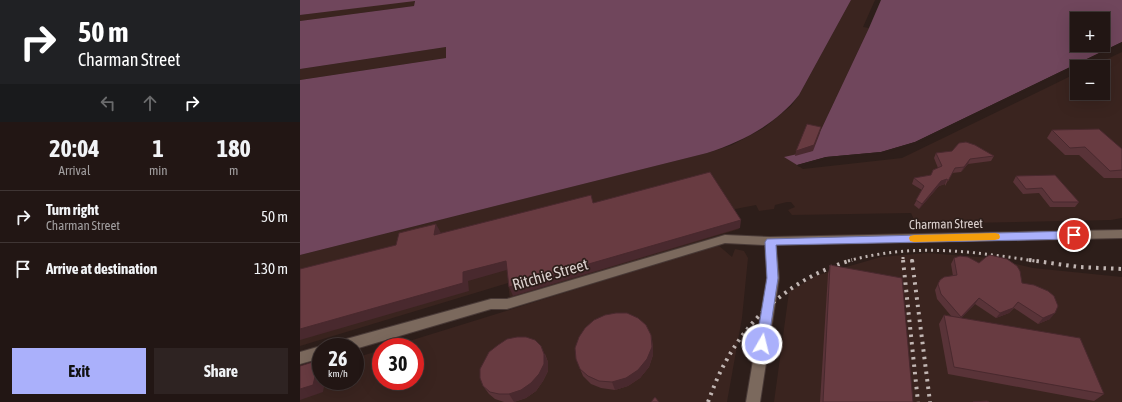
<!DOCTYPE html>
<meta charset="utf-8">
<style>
:root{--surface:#221614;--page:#2e2322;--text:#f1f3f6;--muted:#a29fa0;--line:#3f3534;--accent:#aab0fb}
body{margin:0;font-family:"Asap Condensed",sans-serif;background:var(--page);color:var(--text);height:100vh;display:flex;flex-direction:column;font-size:15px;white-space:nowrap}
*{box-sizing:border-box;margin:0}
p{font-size:13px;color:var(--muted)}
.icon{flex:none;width:22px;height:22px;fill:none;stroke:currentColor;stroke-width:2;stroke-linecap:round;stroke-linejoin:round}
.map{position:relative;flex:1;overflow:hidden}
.panel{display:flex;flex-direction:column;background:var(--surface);width:300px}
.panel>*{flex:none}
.hud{background:#202124;color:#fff;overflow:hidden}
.fabs{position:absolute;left:770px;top:12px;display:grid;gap:8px}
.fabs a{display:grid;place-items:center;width:40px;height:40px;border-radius:0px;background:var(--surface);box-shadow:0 4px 16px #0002,0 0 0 1px var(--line);font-size:20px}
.speed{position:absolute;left:12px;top:338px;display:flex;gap:8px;font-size:20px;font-weight:700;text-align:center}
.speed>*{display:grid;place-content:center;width:52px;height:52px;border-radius:50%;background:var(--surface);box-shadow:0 4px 16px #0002,0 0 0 1px var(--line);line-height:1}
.speed small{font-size:10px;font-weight:400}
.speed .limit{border:6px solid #d22;background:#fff;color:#111}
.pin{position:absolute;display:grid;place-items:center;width:34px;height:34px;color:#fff;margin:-17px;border:2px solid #fff;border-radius:50%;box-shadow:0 1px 4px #0007}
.me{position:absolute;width:44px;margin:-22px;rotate:8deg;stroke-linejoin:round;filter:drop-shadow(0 0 3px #0008)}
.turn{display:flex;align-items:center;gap:14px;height:84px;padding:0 12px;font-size:18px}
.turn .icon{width:52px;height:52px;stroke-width:2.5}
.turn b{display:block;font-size:28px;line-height:34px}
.lanes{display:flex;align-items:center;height:38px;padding:0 12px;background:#0003;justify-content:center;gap:20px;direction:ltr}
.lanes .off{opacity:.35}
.eta{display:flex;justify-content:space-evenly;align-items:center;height:68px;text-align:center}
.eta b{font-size:24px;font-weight:700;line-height:28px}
.action{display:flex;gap:8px;margin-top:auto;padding:8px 12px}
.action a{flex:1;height:46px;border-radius:0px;background:var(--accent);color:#111;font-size:16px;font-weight:700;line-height:46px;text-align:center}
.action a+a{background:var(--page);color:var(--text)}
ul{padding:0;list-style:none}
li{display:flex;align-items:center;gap:12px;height:52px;padding:0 12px;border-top:1px solid var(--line)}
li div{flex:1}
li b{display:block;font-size:15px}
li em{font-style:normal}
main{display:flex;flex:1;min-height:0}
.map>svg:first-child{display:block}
.built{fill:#3a241f}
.water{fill:#70465c;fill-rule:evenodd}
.pier{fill:#2d1e1a}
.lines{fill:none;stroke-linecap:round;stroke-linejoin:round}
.minor-casing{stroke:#493a37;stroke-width:2}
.minor{fill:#7b695d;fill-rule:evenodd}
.rail-far1{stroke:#c1b6b3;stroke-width:3;stroke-dasharray:2 4;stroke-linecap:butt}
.rail{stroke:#c1b6b3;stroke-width:4;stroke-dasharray:2.5 5;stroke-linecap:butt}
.wall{fill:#593338}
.shaded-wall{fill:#49292e}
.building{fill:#683b41;stroke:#49292e}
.route{fill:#aab0fb;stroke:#6e72a3}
.slow{fill:#f59e0b}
.labels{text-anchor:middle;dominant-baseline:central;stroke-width:3.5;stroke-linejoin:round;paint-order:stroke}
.street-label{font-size:13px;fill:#dacfcd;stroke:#2d1e1a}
.near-street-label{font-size:16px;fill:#dacfcd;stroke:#2d1e1a}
</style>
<main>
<section class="panel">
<div class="hud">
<div class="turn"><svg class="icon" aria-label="right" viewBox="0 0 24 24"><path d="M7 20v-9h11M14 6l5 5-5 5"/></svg><div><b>50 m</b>Charman Street</div></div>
<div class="lanes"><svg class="icon off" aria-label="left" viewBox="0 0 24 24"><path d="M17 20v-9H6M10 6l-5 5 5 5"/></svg><svg class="icon off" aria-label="ahead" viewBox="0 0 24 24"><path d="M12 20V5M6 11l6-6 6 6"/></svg><svg class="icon" aria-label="right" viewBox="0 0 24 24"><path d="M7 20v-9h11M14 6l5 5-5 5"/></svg></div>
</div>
<div class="eta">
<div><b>20:04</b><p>Arrival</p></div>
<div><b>1</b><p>min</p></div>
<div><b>180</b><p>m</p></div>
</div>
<ul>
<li><svg class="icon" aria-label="right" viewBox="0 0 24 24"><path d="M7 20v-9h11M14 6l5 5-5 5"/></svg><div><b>Turn right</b><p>Charman Street</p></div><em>50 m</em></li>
<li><svg class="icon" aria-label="arrive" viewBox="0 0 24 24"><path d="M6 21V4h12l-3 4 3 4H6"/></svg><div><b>Arrive at destination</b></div><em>130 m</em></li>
</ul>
<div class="action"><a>Exit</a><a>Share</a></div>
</section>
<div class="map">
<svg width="822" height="402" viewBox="0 0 822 402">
<rect width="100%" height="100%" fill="#2d1e1a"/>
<path class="built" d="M 115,0 L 114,6 L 0,21 L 0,15 Z
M 551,0 L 575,0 L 563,27 L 569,28 L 511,151 L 485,157 L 503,169 L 602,158 L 777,73 L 777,93 L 803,93 L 803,67 L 790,67 L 822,52 L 822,218 L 811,220 L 616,224 L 611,213 L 492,215 L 488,210 L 495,207 L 491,202 L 487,202 L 475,205 L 474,209 L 459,211 L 456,205 L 430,210 L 439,229 L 210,300 L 208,283 L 0,346 L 0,255 L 407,153 L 432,145 L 464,128 L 491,106 L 499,95 Z
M 146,47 L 146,58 L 0,80 L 0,69 Z
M 418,245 L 432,257 L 435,249 L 444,251 L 448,258 L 442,318 L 427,402 L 0,402 L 0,375 L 21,381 L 55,381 L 55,358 L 81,350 L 81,381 L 115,381 L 115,347 L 90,347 Z
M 627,253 L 691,258 L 733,268 L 822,277 L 822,402 L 474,402 L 489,292 L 515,276 L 581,257 Z"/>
<path class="water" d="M 0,0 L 551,0 L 499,95 C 475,125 443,141 407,153 L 0,255 L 0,80 L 146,58 L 146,47 L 0,69 L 0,21 L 114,6 L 115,1 L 0,15 Z
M 581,0 L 822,0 L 822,42 L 615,142 L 581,152 L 526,157 L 497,165 L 484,157 L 511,151 L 569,28 ZM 777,19 L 803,19 L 803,45 L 777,45 Z"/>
<path class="pier" d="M 822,42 L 822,44 L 616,144 L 581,154 L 526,159 L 499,167 L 497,165 L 526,157 L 581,152 L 615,142 Z"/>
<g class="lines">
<g class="minor-casing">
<path id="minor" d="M 822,230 L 822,238 L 476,245 L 479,278 L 460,402 L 446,402 L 467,278 L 465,245 L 425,243 L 207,309 L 191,309 L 55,349 L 55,347 L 32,347 L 34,343 L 39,341 L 191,299 L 207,299 L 425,235 L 470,237 Z
M 21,346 L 24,347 L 21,347 L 21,358 L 0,364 L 0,352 Z"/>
</g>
<use href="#minor" class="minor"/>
<path class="rail-far1" d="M 603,257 L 603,261
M 612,259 L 612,261
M 548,261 C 612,243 671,251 735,261"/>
<path class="rail" d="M 603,260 L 618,402
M 612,260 L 630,402
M 729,260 L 779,267 L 822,269
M 408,402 C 413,389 418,375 425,363 C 452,312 497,276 552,260"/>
</g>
<path class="wall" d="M 752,130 L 822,149 L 822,178 L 804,178 L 779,155 L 765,155 L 747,138 Z
M 636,153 L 694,156 L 691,161 L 668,164 L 661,172 L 652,173 L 645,186 L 645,184 L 639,186 L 619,209 L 614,205 L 622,190 L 612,184 L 614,178 L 631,175 L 638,168 L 634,158 Z
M 716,176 L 779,202 L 775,207 L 750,207 L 739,193 L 723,194 L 713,182 Z
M 654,258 L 679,263 L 722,283 L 750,319 L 738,324 L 714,308 L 709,313 L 696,318 L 675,304 L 661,318 L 804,394 L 794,401 L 648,374 L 639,324 L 644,315 L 652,317 L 637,299 L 635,290 L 640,280 L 653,276 L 651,264 Z
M 530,265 L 613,402 L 520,402 L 528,274 Z
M 353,344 L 353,355 L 349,367 L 340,378 L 328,386 L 315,390 L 301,388 L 291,384 L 283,376 L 276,359 Z
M 245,354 L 248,362 L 248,371 L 243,381 L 236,391 L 226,398 L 214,402 L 204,402 L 195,399 L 189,394 L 183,386 Z"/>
<path class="shaded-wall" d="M 521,127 L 520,133 L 513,151 L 495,156 L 496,151 Z
M 670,159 L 668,164 L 661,172 L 664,167 Z
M 647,179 L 645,184 L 639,186 L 619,209 L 622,204 L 641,181 Z
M 441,220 L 440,228 L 213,296 L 209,287 Z
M 136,224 L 141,233 L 139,244 L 134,235 Z
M 206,261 L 210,269 L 168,281 L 169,291 L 0,340 L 0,329 L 163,272 Z
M 679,298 L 675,304 L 657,322 L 661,317 Z
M 718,302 L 709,313 L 696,318 L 700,313 Z
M 755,313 L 750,319 L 738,324 L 743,318 Z
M 351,335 L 353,344 L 353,355 L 349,367 L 340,378 L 328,386 L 315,390 L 312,382 Z
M 241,346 L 248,362 L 248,371 L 243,381 L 236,391 L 226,398 L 214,402 L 209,394 Z
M 19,360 L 21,362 L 21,381 L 25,381 L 23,392 L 0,400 L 0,389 Z"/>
<path class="building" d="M 507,124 L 521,127 L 514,145 L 496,151 Z
M 799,129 L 822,149 L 822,170 L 810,171 L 785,147 L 770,148 L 752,130 Z
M 666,142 L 675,145 L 694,156 L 670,159 L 664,167 L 655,168 L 648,181 L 647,179 L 641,181 L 622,204 L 616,200 L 624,186 L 614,178 L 631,175 L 633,170 L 642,166 L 636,153 L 652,151 L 659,143 Z
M 410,172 L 441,220 L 209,287 L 206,261 L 163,272 L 163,283 L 0,329 L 0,269 L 96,245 L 99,233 L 119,228 L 136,224 L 134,235 L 291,195 L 293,203 Z
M 755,175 L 779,202 L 753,202 L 742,188 L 726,189 L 716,176 Z
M 690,255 L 707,259 L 717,266 L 720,271 L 722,283 L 734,285 L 748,291 L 754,296 L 758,306 L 755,313 L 743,318 L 718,302 L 713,308 L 700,313 L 679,298 L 661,317 L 641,294 L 638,284 L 640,280 L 644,277 L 657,275 L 654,258 L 660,256 L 668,257 L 679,263 L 686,257 Z
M 530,265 L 602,278 L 613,402 L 523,402 Z
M 316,313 L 327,313 L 338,318 L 346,325 L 351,335 L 352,347 L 347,359 L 338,370 L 326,378 L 312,382 L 299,381 L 288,376 L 280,369 L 276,359 L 275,348 L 279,337 L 285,328 L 294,320 L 305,315 Z
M 644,315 L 780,338 L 804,394 L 654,367 Z
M 217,337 L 226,337 L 235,340 L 241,346 L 244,354 L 244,364 L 239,374 L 231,383 L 221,390 L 209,394 L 199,394 L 190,392 L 183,386 L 180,378 L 180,369 L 189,352 L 198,345 L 207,339 Z
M 19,360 L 13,385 L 0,389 L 0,366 Z
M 355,397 L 359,402 L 351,402 Z
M 687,401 L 689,402 L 673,402 Z"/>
<path class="route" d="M 774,231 L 778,232 L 779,235 L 778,238 L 774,239 L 476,245 L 478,278 L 468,344 L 466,348 L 462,349 L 458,348 L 456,344 L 467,278 L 465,242 L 467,239 Z"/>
<path class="slow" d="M 695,233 L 699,234 L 700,237 L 699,239 L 695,240 L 614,242 L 610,241 L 609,238 L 610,236 L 614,235 Z"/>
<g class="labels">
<g class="street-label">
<text transform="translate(646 224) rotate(-1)">Charman Street</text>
</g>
<g class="near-street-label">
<text transform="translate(250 274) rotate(-16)">Ritchie Street</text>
</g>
</g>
</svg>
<div class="fabs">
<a>+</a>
<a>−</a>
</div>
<div class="speed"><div>26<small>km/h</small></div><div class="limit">30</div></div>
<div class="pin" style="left:774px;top:235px;background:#d93025"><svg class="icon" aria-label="arrive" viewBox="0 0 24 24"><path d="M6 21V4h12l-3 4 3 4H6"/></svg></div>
<svg class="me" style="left:462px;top:344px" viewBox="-20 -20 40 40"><circle r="17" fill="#aab0fb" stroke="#fff" stroke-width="3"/><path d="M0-11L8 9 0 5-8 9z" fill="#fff"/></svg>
</div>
</main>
